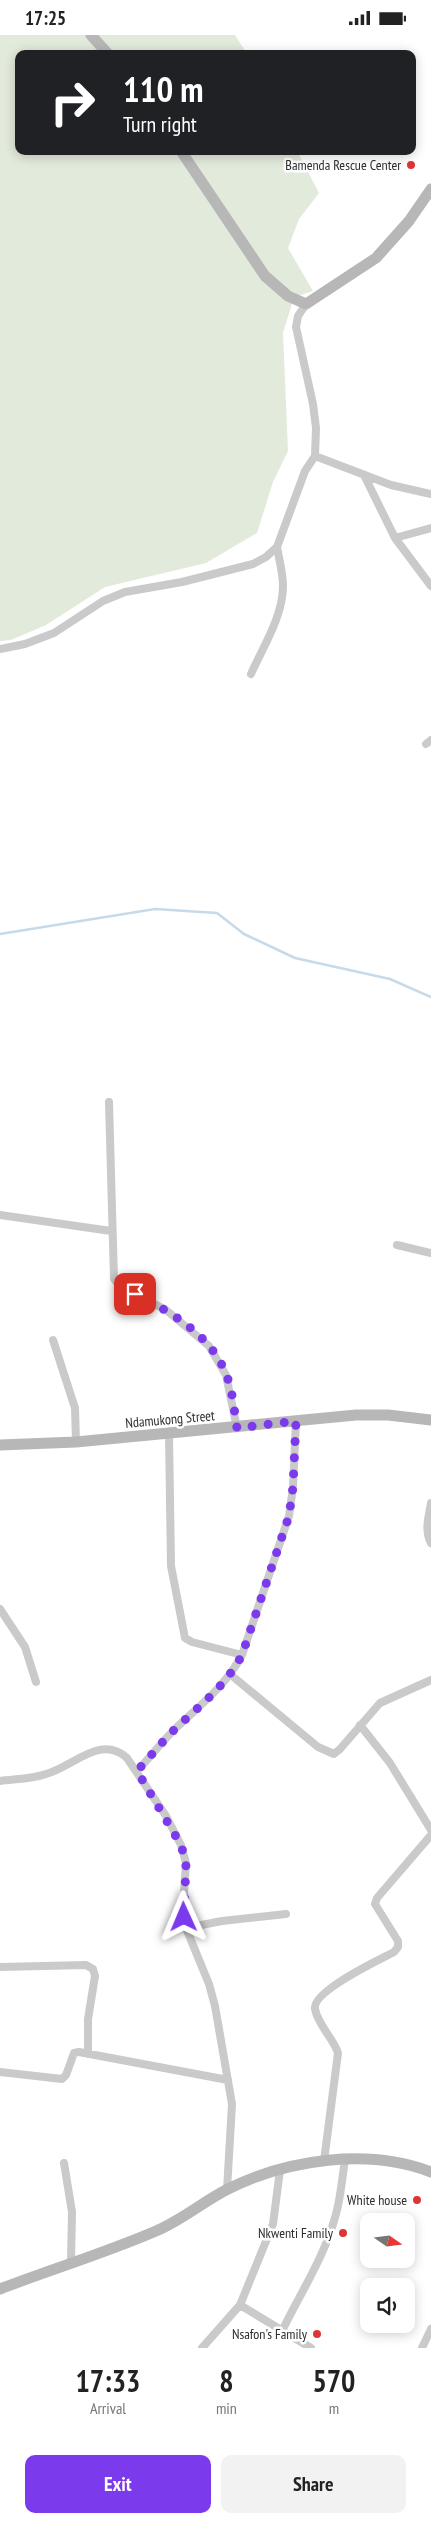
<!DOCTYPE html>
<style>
:root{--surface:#fff;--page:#f2f2f2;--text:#222;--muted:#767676;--accent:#7c3aed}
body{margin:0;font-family:"PT Sans Narrow",sans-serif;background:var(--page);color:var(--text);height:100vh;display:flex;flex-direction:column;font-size:19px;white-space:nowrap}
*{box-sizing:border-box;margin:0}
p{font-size:16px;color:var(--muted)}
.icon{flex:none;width:28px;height:28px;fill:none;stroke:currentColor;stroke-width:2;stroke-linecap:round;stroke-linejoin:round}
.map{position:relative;height:2313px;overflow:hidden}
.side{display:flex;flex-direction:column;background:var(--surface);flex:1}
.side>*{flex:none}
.banner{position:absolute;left:15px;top:15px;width:401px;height:105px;border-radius:10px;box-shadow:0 2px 12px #0003;background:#202124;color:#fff;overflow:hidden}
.needle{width:32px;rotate:104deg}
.fabs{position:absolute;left:360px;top:2178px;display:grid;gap:10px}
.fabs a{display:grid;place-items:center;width:55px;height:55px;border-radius:10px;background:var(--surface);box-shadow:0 2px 12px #0003;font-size:25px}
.pin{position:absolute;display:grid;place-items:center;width:42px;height:42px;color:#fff;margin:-21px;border-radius:10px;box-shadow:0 2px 8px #0006}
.me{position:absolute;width:55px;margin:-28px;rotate:359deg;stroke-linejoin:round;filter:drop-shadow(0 0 4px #0008)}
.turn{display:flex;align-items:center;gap:18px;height:105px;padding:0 25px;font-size:22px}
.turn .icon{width:65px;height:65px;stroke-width:2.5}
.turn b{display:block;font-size:35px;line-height:42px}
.eta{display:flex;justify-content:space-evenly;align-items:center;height:85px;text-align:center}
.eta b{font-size:30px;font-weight:800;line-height:35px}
.primary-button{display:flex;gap:10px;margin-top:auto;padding:10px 25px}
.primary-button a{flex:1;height:58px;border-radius:10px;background:var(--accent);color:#fff;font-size:20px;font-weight:800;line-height:58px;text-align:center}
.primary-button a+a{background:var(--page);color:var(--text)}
.status{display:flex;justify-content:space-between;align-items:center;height:35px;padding:0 25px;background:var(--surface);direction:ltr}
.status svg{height:14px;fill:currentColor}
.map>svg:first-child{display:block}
.green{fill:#e2eadb}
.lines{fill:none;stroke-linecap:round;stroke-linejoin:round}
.stream{stroke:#c7dae9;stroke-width:2.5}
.street{stroke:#cacaca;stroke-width:8}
.secondary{stroke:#b7b7b7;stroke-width:11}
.route{stroke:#7c3aed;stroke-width:9;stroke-dasharray:0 16.2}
.poi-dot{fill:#dd3636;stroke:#fff;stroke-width:2}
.labels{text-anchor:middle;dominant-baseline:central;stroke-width:5;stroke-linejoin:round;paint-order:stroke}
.poi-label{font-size:14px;fill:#2d2d2d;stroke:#fff;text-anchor:end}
.street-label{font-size:14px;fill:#2d2d2d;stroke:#fff}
</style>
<div class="status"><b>17:25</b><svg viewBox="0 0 49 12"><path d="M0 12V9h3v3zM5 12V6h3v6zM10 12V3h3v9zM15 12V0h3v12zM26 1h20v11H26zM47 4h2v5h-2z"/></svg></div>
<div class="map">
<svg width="431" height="2313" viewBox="0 0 431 2313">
<rect width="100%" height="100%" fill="#fff"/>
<path class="green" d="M 0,0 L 235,0 L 247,19 L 19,19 L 19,116 L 297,116 L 319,158 L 299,184 L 288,213 L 313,256 L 294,262 L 283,298 L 288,416 L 273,447 L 257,498 L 206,528 L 105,552 L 46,590 L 11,605 L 0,606 Z"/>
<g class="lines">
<path class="stream" d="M 0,899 L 155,874 L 217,878 L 244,899 L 295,923 L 390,944 L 431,962"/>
<path class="street" d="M 315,421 L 391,450 L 431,459
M 364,440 L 395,503 L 431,551
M 395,503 L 431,493
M 0,614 L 25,609 L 54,598 L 103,566 L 125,557 L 182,547 L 253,529 L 266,522 L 277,512 L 305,436 L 315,421 L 316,393 L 313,369 L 296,292 L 298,281 L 306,269
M 251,639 C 263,612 283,581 283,551 C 283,538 279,524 277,512
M 426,709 L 431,705
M 109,1067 L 114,1244 L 120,1251 L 166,1275 L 209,1311 L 226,1340 L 237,1393
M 0,1180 L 111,1196
M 397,1210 L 431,1218
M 53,1305 L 75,1373 L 76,1407
M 169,1399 L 171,1531 L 185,1603 L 192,1607 L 242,1620
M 431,1468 C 429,1481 424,1495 431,1508
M 0,1574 L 25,1612 L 36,1647
M 231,1640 L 318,1712 L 334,1719 L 340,1714 L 380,1668 L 431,1645
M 360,1690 L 390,1728 L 431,1795
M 137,1736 C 150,1722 161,1708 174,1695 C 199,1671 225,1652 242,1620 L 289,1481 L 293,1452 L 296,1386
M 0,1746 C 15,1744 32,1744 46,1739 C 74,1731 101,1699 127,1723 L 166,1781 L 181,1810 L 186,1828 L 183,1872 L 186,1893 L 209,1949 L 215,1971 L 232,2069 L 227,2155
M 186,1893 L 222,1886 L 286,1879
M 0,1932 L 86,1930 L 93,1934 L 95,1941 L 88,1984 L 88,2019
M 0,2037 L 62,2044 L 66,2040 L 74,2018 L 79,2017 L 228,2045
M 324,2126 L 338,2018 C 333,2003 318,1990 315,1974 C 312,1956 379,1925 394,1917 L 398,1912 L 398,1906 L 375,1869 L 377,1863 L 431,1800
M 64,2128 L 72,2177 L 71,2227
M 240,2270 L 311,2313
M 282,2296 C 301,2257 325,2221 336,2179 C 341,2161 342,2143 345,2125
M 202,2313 L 240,2270 L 273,2189 L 280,2135
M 422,2313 L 431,2294"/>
<path class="secondary" d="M 91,0 L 108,19
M 181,116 L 265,241 L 288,261 L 306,269 L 376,223 L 409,186 L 431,154
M 0,1410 L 76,1407 L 356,1380 L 388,1380 L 431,1385
M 0,2254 C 52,2234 105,2218 156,2196 C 182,2185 204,2166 228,2154 C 288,2124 368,2113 431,2137"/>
</g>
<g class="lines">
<path class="route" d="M 135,1259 C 171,1277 211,1300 226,1339 C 233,1356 234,1375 237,1393 L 296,1386 L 293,1452 L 289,1481 L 242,1620 C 225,1652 199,1671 174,1695 C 161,1708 150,1722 137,1736 L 181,1810 L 186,1828 L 184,1882"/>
</g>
<g class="poi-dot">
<circle cx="411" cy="130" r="5"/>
<circle cx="417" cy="2165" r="5"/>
<circle cx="343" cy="2198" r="5"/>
<circle cx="317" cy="2299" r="5"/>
</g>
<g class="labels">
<g class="poi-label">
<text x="401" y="130">Bamenda Rescue Center</text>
<text x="407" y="2165">White house</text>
<text x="333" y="2198">Nkwenti Family</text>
<text x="307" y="2299">Nsafon's Family</text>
</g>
<g class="street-label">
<text transform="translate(170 1384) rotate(-5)">Ndamukong Street</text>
</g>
</g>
</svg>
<div class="fabs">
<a><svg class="needle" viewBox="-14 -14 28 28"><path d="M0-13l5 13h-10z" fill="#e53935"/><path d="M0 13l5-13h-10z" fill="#767676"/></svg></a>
<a><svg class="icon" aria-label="sound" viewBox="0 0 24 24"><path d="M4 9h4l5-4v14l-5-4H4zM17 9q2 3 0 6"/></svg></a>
</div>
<div class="pin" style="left:135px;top:1259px;background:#d93025"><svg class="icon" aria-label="arrive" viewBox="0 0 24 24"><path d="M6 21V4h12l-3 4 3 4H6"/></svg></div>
<svg class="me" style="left:184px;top:1882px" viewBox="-20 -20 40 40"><path d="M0-17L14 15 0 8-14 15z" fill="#7c3aed" stroke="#fff" stroke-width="4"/></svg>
<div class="banner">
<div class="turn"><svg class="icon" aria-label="right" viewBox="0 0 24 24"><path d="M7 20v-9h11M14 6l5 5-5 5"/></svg><div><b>110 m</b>Turn right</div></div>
</div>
</div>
<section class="side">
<div class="eta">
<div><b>17:33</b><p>Arrival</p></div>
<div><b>8</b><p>min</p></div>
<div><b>570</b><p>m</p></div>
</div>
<div class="primary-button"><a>Exit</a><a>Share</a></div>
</section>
